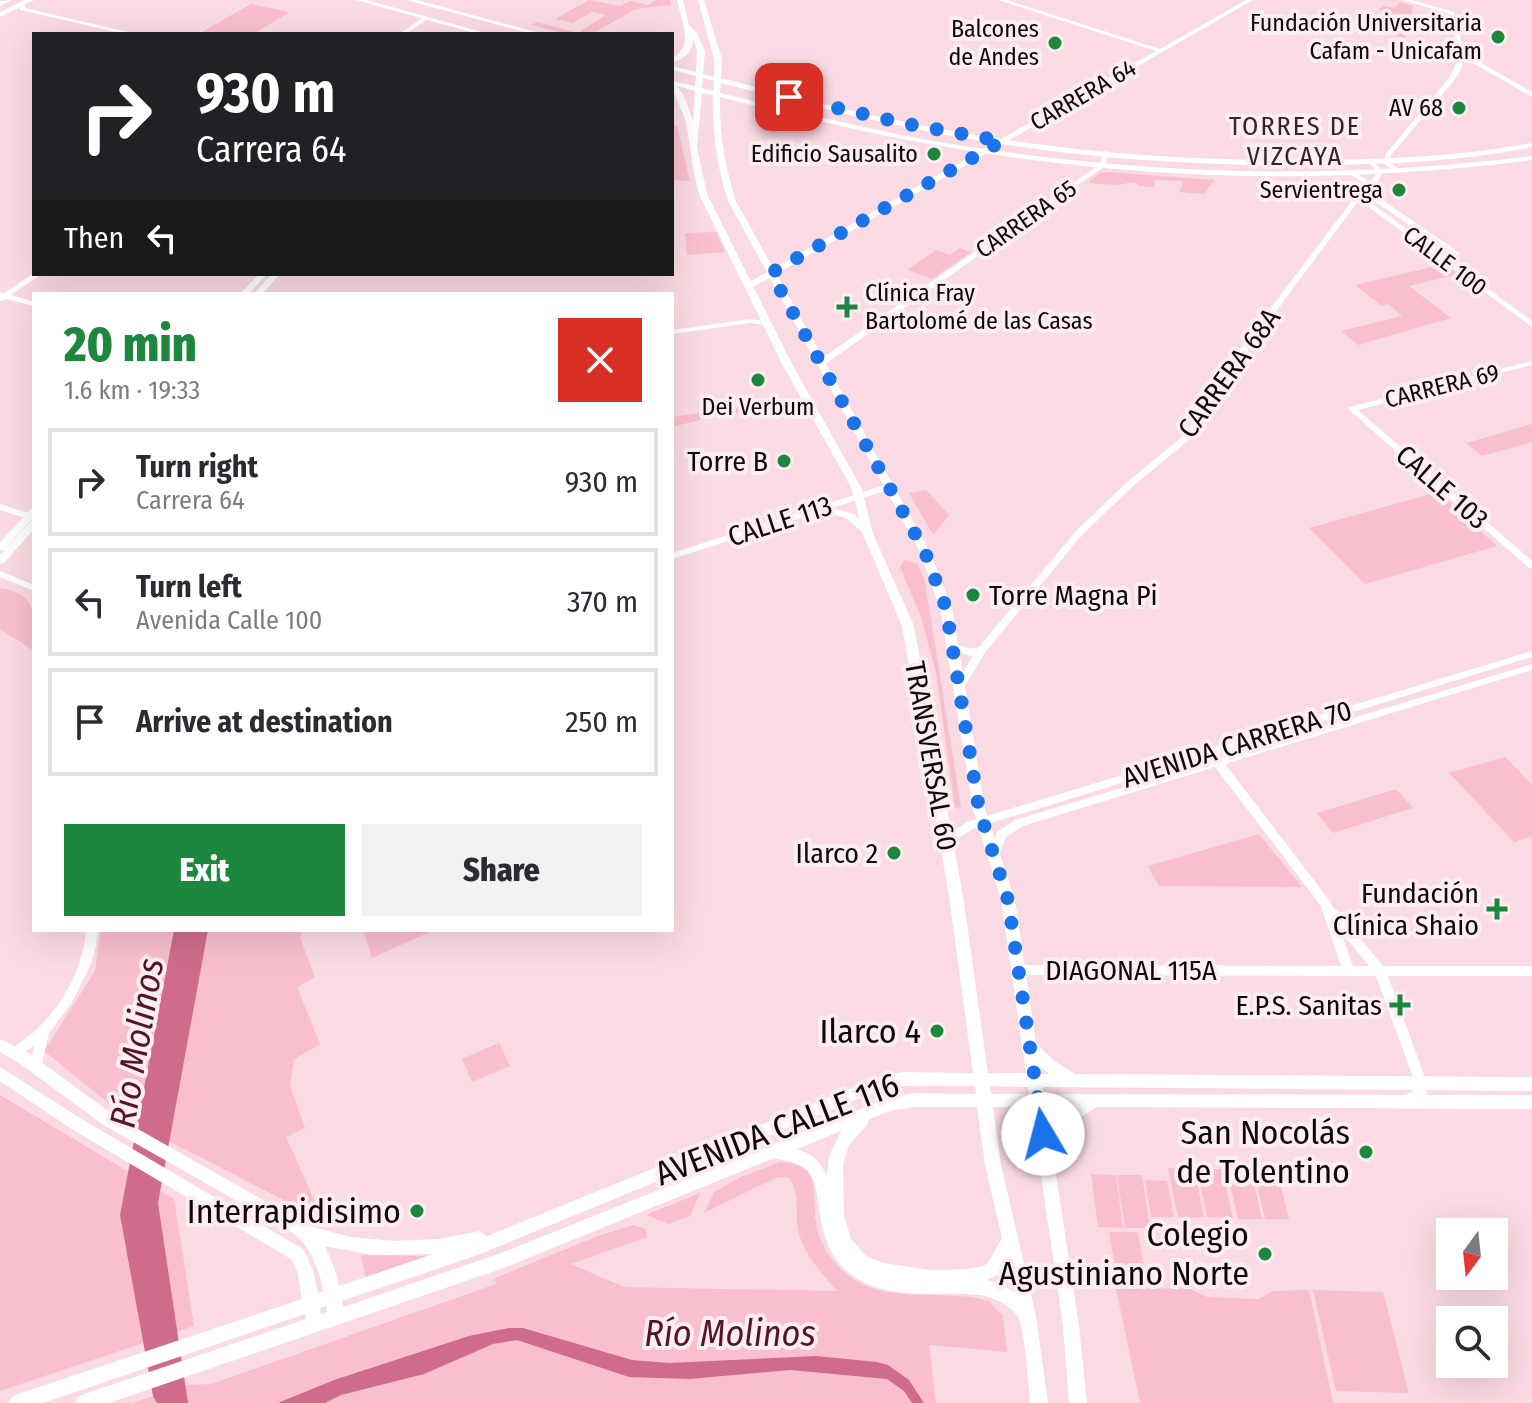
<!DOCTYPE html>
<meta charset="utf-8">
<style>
:root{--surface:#fff;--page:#f2f2f3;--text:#2b2b33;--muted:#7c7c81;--line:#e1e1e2;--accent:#1d873d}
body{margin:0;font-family:"Fira Sans Condensed",sans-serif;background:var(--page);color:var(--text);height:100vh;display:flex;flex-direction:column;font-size:30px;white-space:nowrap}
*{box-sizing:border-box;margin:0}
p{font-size:26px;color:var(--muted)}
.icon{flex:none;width:44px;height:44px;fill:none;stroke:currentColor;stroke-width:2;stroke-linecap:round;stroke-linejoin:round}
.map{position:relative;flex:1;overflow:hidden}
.side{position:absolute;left:32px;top:292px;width:642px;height:640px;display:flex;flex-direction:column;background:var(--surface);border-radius:0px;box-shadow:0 8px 32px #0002}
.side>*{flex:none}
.guide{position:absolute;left:32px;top:32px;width:642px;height:244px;border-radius:0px;box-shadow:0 8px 32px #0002;background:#202124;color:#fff;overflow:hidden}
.needle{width:52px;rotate:195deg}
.buttons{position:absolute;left:1436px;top:1218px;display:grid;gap:16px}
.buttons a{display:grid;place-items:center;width:72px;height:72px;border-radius:0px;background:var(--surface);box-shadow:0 8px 32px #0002;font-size:40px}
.pin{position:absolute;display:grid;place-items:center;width:68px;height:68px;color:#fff;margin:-34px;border-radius:16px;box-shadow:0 4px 12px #0006}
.me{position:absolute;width:88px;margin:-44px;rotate:352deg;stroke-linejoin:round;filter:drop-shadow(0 0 6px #0008)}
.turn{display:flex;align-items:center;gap:28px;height:168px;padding:0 32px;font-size:36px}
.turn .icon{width:104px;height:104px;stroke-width:2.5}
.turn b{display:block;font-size:56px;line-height:68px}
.then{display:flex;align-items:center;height:76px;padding:0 32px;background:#0003;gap:16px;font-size:30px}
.round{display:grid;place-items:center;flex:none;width:84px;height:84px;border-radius:0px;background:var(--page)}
.summary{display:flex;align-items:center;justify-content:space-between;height:136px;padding:0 32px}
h1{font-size:48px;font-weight:800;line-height:60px;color:var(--accent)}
.cta{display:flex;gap:16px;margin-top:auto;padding:16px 32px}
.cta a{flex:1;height:92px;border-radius:0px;background:var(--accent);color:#fff;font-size:32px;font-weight:800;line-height:92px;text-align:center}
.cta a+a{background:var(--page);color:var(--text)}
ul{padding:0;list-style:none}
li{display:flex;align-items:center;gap:24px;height:108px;margin:0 16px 12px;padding:0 16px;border:4px solid var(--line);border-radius:0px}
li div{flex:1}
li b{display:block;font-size:30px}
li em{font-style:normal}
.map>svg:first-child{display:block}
.green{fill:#f9bfcf}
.water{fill:#cf6c8c}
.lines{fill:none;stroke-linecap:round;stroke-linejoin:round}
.tertiary{fill:#fff;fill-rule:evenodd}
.secondary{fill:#fff;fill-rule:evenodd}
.primary{fill:#fff;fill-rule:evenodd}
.trunk{fill:#fff;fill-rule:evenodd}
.route{stroke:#1a73e8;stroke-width:14;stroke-dasharray:0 25.2}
.poi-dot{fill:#1d873d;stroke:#fbeef1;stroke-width:3}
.labels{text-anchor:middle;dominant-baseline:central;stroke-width:8;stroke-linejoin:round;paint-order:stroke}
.far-poi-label{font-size:24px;fill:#12080b;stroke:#fbeef1;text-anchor:end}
.far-street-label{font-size:24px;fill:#12080b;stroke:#fbeef1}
.far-neighbourhood-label{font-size:26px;letter-spacing:2px;fill:#392229;stroke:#fbeef1}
.street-label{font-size:28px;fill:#12080b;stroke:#fbeef1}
.poi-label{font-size:28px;fill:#12080b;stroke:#fbeef1;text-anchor:end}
.near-poi-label{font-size:34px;fill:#12080b;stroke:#fbeef1;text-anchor:end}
.near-street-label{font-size:34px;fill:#12080b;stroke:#fbeef1}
.near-water-label{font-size:36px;font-style:italic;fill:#53142c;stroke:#fbeef1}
</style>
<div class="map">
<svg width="1532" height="1403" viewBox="0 0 1532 1403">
<rect width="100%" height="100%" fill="#fbdbe3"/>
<path class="green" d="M 589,0 L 620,6 L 630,1 L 647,5 L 656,0 L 670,0 L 671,5 L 636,9 L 592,34 L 566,34 L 531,25 L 537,22 L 578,33 L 605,15 L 592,12 L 573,23 L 555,19 Z
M 1400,2 L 1413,6 L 1405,38 L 1376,30 L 1382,23 L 1378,21 L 1389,13 L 1378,10 L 1384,6 L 1394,8 Z
M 251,4 L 290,12 L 253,34 L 200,33 Z
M 672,124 L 677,126 L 690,181 L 672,180 Z
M 1108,172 L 1214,180 L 1204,194 L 1180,192 L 1183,181 L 1154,180 L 1154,187 L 1140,186 L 1134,182 L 1118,185 L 1088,183 L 1099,173 Z
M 716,232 L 725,252 L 687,255 L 685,233 Z
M 960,248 L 971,252 L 932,279 L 907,270 L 936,250 L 950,255 Z
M 1445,264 L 1458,274 L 1409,286 L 1451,318 L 1358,345 L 1341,331 L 1402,316 L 1388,304 L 1382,306 L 1355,285 Z
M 800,399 L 802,403 L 711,417 L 672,427 L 672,417 Z
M 1532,424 L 1532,442 L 1482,456 L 1466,443 Z
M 926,490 L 949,515 L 933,535 L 909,493 Z
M 1438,492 L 1497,546 L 1365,584 L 1309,528 Z
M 904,560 L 918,564 L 925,582 L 961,807 L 955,808 L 936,673 L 921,617 L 900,567 Z
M 0,588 C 40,594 34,618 34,651 L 0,629 Z
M 1505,757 L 1532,785 L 1532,836 L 1514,842 L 1449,773 Z
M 1396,789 L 1413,808 L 1333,833 L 1317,813 Z
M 1259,834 L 1302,887 L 1159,886 L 1148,866 Z
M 101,930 L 302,930 L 300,938 L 315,977 L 297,987 L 320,1044 L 294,1059 L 290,1086 L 305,1128 L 286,1137 L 323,1220 L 133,1123 L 44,1051 L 95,971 Z
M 363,930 L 434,930 L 372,958 Z
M 499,1043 L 510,1066 L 472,1082 L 462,1059 Z
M 0,1095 L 174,1199 L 194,1326 L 0,1391 Z
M 780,1162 C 822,1164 812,1191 816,1221 C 818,1237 825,1253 837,1265 C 877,1310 937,1286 989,1301 L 1003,1316 L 1007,1352 L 929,1345 L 936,1403 L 132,1403 L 186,1385 L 211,1384 L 496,1284 L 495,1278 L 600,1235 L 634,1225 L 646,1229 L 647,1237 L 571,1264 L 624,1287 L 837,1291 C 822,1273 806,1258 799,1234 C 794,1217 801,1192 789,1178 L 777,1177 L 704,1213 L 714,1192 L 741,1177 Z
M 1168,1168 L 1194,1169 L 1204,1217 L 1178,1217 Z
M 1197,1169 L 1222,1169 L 1233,1218 L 1207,1217 Z
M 1091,1174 L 1116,1175 L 1123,1228 L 1098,1227 Z
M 1117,1175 L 1142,1175 L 1150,1228 L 1125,1228 Z
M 1228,1176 L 1252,1176 L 1262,1219 L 1238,1219 Z
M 1255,1176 L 1278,1176 L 1289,1219 L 1265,1219 Z
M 1145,1180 L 1167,1181 L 1174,1217 L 1151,1217 Z
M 700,1193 L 690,1216 L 669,1224 L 646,1215 Z
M 1109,1232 L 1138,1232 L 1147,1286 L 1118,1286 Z
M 361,1255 L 435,1256 L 366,1279 Z
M 1189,1288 L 1207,1297 L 1258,1299 L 1273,1291 L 1309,1290 L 1333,1403 L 1140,1403 L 1116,1289 Z
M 1313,1290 L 1383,1292 L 1409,1393 L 1336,1391 Z"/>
<path class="water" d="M 174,930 L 208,930 L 158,1203 L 188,1403 L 157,1403 L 153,1396 L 120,1215 Z
M 509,1328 L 523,1328 L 632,1360 L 669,1363 L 816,1356 L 877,1362 L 888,1365 L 909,1380 L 924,1403 L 912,1403 L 904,1391 L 887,1379 L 790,1370 L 690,1379 L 629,1377 L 517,1340 L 493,1344 L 424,1374 L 341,1395 L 325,1403 L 278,1403 L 334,1380 L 469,1336 Z"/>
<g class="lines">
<path class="tertiary" d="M 998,0 L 1007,0 L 1160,49 L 1246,0 L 1253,0 L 752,288 L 746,288 L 746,284 L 1156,51 Z
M 1403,0 L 1412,0 L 1454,12 L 1464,53 L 1532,92 L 1532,97 L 1464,58 L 1461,70 L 1453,82 L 1391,155 L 1389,162 L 1399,169 L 1399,171 L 1397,172 L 1384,164 L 1385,155 L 1448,79 C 1465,55 1456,40 1449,14 Z
M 22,2 L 25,4 L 25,8 L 136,34 L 125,34 L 20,10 L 19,4 Z
M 424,17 L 429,18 L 406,34 L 399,34 Z
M 1104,151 L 1109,152 L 1105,166 L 824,365 L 818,365 L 818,361 L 1100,164 Z
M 1370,159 L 1383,171 L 1377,183 L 1368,190 L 1461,254 L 1454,256 L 1364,194 L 1362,196 L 1532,321 L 1532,327 L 1359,200 L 1253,342 L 1189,440 L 1133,486 L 1082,535 L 986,651 L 964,687 L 958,687 L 956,685 L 973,655 L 970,656 L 950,649 L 948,647 L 950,645 C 962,642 963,652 979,647 L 1076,531 L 1127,482 L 1183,436 L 1247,339 L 1360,190 L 1361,181 L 1347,173 L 1347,171 L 1351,171 L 1366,179 L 1367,184 L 1372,181 L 1377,171 L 1367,161 Z
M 34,273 L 42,274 L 11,295 L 34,302 L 34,306 L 6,299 L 0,301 L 0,293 L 4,293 Z
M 750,319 L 767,321 L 771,323 L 767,325 L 750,323 L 672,334 L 672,330 Z
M 1532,361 L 1532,365 L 1358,410 L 1532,561 L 1532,569 L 1529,568 L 1348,409 L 1349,407 Z
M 888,484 L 892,487 L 891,489 L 672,559 L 672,553 Z
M 0,504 L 34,515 L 34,521 L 0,510 Z
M 0,571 L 34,585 L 34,591 L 0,577 Z
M 1532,651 L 1532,657 L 975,828 L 945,846 L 941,845 L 940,842 L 941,839 L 967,822 Z
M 1532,664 L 1532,670 L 1225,764 L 1330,901 L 1333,908 L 1336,909 L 1383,966 L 1532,966 L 1532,976 L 1388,976 L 1427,1083 L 1427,1093 L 1425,1097 L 1408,1105 L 1404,1103 L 1402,1099 L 1404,1095 L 1415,1090 L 1415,1083 L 1376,976 L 1019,975 L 1015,973 L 1013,970 L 1015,967 L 1019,965 L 1341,966 L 1321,906 L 1215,767 L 1023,826 L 1006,837 L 998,858 L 990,858 L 989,855 L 997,832 L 1015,820 ZM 1341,932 L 1369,966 L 1353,966 Z
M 86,930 L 98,930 L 96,946 L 91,964 L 71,1004 L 49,1033 L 40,1071 L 36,1072 L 32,1071 L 30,1067 L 34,1046 L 14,1058 L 10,1057 L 8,1053 C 15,1044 28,1038 37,1029 C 64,1003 83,968 86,930 Z"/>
<path class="secondary" d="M 259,274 L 267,274 L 249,294 L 240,294 Z
M 272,274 L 280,274 L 262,294 L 253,294 Z
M 34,508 L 34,517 L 4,550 L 0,551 L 0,542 L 31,509 Z
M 34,520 L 34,529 L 4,563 L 0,564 L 0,555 L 31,521 Z"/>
<path class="primary" d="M 356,0 L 367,0 L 489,34 L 478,34 Z
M 406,0 L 417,0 L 543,34 L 532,34 Z
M 677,0 L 683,0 L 689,25 L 697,33 L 705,51 L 703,74 L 714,77 L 714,59 L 698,0 L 704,0 L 722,59 L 721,78 C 801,99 882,119 964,133 C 1083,154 1205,162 1327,160 C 1396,159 1464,156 1532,143 L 1532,147 C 1464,161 1395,164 1327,165 C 1205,167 1083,159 964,138 C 882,124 801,103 721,83 L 720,93 C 799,112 878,132 958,145 C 1151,176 1338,180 1532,156 L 1532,160 C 1338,185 1151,181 958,149 C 878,136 799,117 720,97 C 719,132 725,168 736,201 L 930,552 L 952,608 L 985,809 L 1015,900 L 1036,1043 L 1053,1060 L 1075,1074 L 1532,1077 L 1532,1091 L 1043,1087 L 1044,1094 L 1532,1095 L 1532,1109 L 1097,1107 C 1073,1122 1064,1126 1053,1155 L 1079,1326 L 1087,1403 L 1069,1403 L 1063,1326 L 1031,1107 L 993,1107 L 1001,1165 L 1036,1316 L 1048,1403 L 1030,1403 C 1029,1388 1024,1327 1019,1319 C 1011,1305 995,1298 981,1295 C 944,1291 904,1299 870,1285 C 834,1270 823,1243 819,1207 C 817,1195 816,1180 808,1171 C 799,1162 786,1161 774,1158 L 501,1269 L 109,1403 L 75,1403 L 78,1397 L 84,1394 L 306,1319 L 305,1314 L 43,1403 L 9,1403 L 12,1397 L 18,1394 L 302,1299 L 297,1271 L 291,1259 L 70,1128 L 0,1081 L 0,1067 L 80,1118 L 303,1249 L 313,1270 L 318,1293 L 323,1291 C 319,1269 312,1251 295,1234 L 105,1126 L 19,1063 L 0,1052 L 0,1039 L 29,1053 L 115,1116 L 309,1226 L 351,1237 L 394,1241 L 438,1239 L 480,1231 L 487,1236 L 876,1078 L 902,1072 L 973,1073 L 949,896 L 902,626 L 862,532 L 846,518 L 817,510 L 816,508 L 821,505 L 854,514 L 859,519 L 852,489 L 782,364 L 699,194 C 692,171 691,147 686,123 C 683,109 672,95 672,81 L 695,86 L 696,76 L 672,70 L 672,66 L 696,72 L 697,51 L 693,38 C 693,52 684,59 672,63 L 672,58 C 695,47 681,20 677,0 ZM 703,78 L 714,81 L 713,91 L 702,88 ZM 677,86 L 695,91 L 693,121 L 684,96 ZM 702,93 L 713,95 C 712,130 717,168 728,201 L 920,552 L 940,608 L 973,809 L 1001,900 L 1026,1073 L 988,1073 L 963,896 L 914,626 L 873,534 L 862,489 L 792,364 L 707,194 L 697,147 ZM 1040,1067 L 1050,1074 L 1041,1074 ZM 902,1086 L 975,1086 L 976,1094 L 916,1093 L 893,1096 L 501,1253 L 343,1307 L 342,1301 L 475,1256 L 877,1091 ZM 990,1086 L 1028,1087 L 1029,1094 L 991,1094 ZM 916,1107 L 977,1107 L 985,1165 L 1002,1238 L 987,1264 L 980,1267 L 966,1269 L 931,1270 L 883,1263 L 866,1256 L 851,1239 L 844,1216 L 843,1165 L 849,1145 L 867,1125 L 869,1119 L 894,1110 ZM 1046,1107 L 1069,1107 L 1057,1117 L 1049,1127 ZM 841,1131 L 829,1156 L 827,1175 C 820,1162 812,1153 797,1149 ZM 325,1246 L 372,1255 L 433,1254 L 339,1286 L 335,1270 ZM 1007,1262 L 1014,1292 L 1003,1285 L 987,1280 L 998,1275 ZM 326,1306 L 327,1312 L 321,1314 L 320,1308 Z"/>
<path class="trunk" d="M 12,0 L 0,6 L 0,1 Z
M 24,0 L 34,0 L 0,17 L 0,12 Z"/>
</g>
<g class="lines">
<path class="route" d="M 789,97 L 907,124 L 1002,141 L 771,273 L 925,552 L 946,608 L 979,809 L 1008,900 L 1043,1134"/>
</g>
<g class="poi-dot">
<circle cx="1498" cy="37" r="8"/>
<circle cx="1055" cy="43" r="8"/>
<circle cx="1459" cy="108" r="8"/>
<circle cx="934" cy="154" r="8"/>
<circle cx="1399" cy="190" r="8"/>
<path d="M843 295h8v8h8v8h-8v8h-8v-8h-8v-8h8z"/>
<circle cx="758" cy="380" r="8"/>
<circle cx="784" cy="461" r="8"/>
<circle cx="973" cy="595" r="8"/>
<circle cx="894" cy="853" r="8"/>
<path d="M1493 897h8v8h8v8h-8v8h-8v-8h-8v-8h8z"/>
<path d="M1396 993h8v8h8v8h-8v8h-8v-8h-8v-8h8z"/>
<circle cx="937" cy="1031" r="8"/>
<circle cx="1366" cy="1152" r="8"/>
<circle cx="417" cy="1211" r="8"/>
<circle cx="1265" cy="1254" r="8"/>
</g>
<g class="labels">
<g class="far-poi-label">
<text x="1482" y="23">Fundación Universitaria<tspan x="1482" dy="28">Cafam - Unicafam</tspan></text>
<text x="1039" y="29">Balcones<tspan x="1039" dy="28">de Andes</tspan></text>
<text x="1443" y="108">AV 68</text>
<text x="918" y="154">Edificio Sausalito</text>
<text x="1383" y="190">Servientrega</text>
<text x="865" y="293" text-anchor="start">Clínica Fray<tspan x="865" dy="28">Bartolomé de las Casas</tspan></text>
<text x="758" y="407" text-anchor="middle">Dei Verbum</text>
</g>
<g class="far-street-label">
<text transform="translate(1083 95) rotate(-30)">CARRERA 64</text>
<text transform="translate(1026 219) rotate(-35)">CARRERA 65</text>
<text transform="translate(1445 261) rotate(37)">CALLE 100</text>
<text transform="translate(1442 386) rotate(-14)">CARRERA 69</text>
</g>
<g class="far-neighbourhood-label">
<text x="1295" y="126">TORRES DE<tspan x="1295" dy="30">VIZCAYA</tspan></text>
</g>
<g class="street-label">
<text transform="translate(1229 373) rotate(-54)">CARRERA 68A</text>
<text transform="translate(1442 487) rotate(41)">CALLE 103</text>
<text transform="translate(780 521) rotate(-18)">CALLE 113</text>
<text transform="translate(1237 744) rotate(-17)">AVENIDA CARRERA 70</text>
<text transform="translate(931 756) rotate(80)">TRANSVERSAL 60</text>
<text x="1131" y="970">DIAGONAL 115A</text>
</g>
<g class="poi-label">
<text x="768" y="461">Torre B</text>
<text x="989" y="595" text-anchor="start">Torre Magna Pi</text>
<text x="878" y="853">Ilarco 2</text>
<text x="1479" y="893">Fundación<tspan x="1479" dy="32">Clínica Shaio</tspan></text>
<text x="1382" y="1005">E.P.S. Sanitas</text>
</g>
<g class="near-poi-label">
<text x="921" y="1031">Ilarco 4</text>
<text x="1350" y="1132">San Nocolás<tspan x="1350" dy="39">de Tolentino</tspan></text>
<text x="401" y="1211">Interrapidisimo</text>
<text x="1249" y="1234">Colegio<tspan x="1249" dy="39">Agustiniano Norte</tspan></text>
</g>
<g class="near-street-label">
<text transform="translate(777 1129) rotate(-21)">AVENIDA CALLE 116</text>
</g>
<g class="near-water-label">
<text transform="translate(137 1043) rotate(-80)">Río Molinos</text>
<text x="730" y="1334">Río Molinos</text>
</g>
</g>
</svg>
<div class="buttons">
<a><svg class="needle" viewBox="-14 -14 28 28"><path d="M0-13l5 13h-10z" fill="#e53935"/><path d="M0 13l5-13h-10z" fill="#7c7c81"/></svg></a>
<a><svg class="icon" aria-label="search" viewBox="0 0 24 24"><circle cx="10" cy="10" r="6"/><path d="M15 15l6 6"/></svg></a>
</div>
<div class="pin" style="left:789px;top:97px;background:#d93025"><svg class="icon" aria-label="arrive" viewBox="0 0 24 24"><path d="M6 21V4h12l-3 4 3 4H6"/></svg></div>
<svg class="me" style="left:1043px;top:1134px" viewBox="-20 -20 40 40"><circle r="19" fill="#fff"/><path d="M0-13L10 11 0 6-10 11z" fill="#1a73e8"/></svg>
<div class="guide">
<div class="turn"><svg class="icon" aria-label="right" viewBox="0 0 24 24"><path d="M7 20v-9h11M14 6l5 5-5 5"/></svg><div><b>930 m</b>Carrera 64</div></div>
<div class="then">Then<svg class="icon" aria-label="left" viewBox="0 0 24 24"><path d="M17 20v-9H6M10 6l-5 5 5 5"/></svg></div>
</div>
<section class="side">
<div class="summary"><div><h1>20 min</h1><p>1.6 km · 19:33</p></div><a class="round" style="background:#d93025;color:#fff"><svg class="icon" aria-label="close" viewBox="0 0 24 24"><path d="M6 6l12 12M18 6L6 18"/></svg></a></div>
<ul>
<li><svg class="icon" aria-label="right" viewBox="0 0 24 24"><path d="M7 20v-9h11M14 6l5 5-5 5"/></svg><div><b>Turn right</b><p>Carrera 64</p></div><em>930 m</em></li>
<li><svg class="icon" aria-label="left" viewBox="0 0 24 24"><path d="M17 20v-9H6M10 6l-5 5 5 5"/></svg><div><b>Turn left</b><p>Avenida Calle 100</p></div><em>370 m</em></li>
<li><svg class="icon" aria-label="arrive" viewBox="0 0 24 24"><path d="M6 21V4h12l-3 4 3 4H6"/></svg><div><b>Arrive at destination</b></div><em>250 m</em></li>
</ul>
<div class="cta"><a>Exit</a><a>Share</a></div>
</section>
</div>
